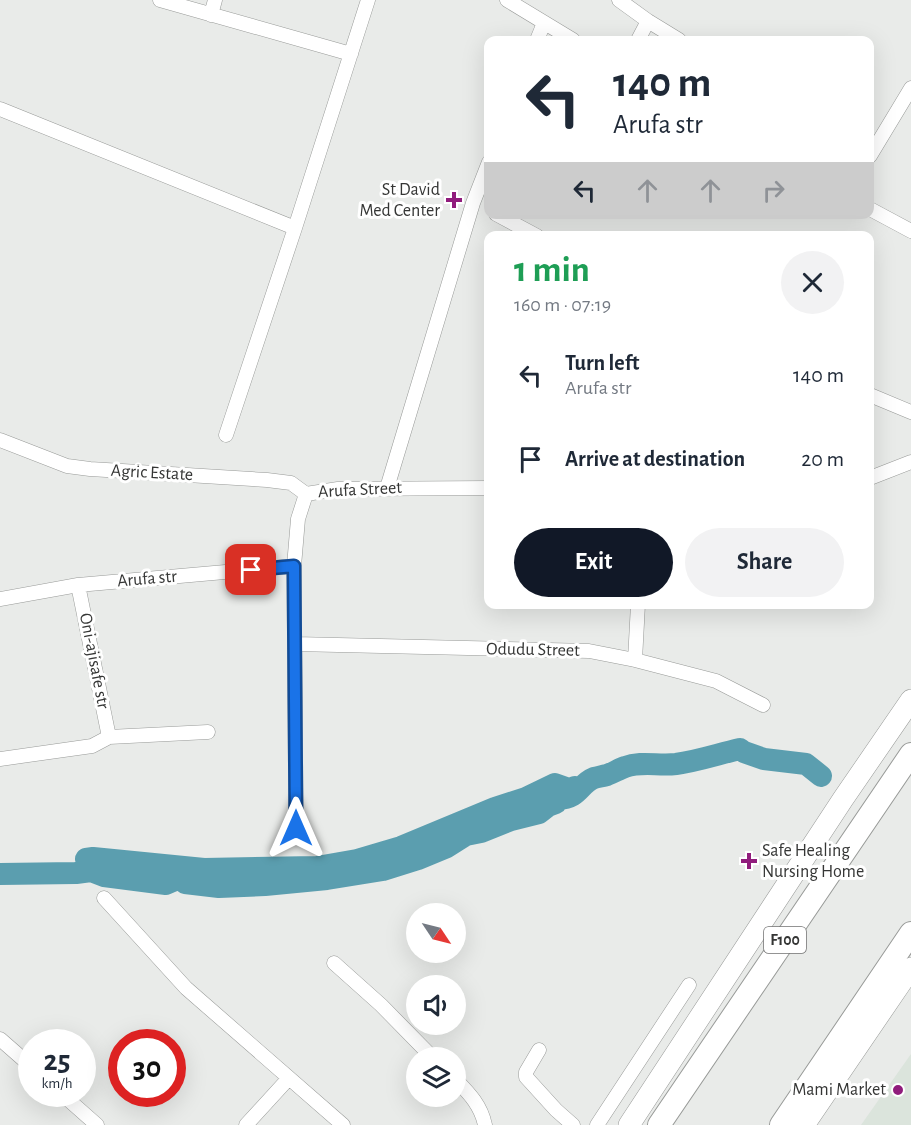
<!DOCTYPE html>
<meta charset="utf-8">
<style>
:root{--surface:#fff;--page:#f2f2f3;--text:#1f2937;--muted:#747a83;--accent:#111827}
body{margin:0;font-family:"Alegreya Sans",sans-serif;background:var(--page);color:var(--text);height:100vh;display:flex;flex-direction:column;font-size:22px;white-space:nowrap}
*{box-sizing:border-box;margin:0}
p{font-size:20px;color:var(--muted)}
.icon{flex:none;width:33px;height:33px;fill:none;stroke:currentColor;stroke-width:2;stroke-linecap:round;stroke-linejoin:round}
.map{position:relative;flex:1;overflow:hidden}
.side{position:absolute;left:484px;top:231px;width:390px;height:378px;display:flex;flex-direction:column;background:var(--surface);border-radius:12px;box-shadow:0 6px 24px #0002}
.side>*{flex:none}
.banner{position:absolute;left:484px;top:36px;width:390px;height:183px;border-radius:12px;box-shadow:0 6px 24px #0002;background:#fff;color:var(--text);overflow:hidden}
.needle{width:39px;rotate:125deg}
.controls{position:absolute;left:406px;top:903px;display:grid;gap:12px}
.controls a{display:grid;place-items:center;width:60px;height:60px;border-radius:50%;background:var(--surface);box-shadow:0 6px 24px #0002;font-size:30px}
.speed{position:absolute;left:18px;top:1029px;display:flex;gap:12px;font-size:30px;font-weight:700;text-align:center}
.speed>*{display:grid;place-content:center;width:78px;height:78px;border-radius:50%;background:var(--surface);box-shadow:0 6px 24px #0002;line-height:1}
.speed small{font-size:15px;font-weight:400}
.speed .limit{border:9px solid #d22;background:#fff;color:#111}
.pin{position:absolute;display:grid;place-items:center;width:51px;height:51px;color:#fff;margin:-26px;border-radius:12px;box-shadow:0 3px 9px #0006}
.me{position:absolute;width:66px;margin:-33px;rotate:0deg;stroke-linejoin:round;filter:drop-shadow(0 0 4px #0008)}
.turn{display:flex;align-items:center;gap:21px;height:126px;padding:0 30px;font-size:27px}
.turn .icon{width:78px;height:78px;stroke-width:2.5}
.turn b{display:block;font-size:42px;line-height:51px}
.lanes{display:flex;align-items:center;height:57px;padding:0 30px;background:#0003;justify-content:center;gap:30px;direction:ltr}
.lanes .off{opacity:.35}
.round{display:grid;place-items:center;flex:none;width:63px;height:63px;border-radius:32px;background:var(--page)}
.head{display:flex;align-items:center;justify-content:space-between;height:102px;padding:0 30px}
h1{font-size:36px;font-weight:700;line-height:45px;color:#1e9e55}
.cta{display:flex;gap:12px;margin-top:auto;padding:12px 30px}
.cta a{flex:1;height:69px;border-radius:36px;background:var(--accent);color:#fff;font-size:24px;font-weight:700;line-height:69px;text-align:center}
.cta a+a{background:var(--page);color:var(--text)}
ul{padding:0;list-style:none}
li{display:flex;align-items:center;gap:18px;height:84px;padding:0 30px}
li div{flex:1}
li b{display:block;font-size:22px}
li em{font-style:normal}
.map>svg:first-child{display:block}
.built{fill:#dbe4dc}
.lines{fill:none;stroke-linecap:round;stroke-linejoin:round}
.river{stroke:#5b9eaf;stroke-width:22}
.minor-casing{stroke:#989a98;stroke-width:15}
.primary-casing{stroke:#989a98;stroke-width:22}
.trunk-casing{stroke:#989a98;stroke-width:24}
.minor{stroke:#fff;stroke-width:14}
.primary{stroke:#fff;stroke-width:21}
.trunk{stroke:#fff;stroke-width:22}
.route-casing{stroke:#114b97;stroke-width:15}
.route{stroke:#1a73e8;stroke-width:10}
.poi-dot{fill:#901c7c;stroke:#fff;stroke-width:2}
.labels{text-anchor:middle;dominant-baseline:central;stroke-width:6;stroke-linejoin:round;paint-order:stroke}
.shield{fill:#fff;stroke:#727272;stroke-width:1.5}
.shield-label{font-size:16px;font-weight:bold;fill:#353635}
.poi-label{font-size:18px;fill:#353635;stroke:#fff;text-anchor:end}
.street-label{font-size:18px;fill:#353635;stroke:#fff}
</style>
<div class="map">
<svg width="911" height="1125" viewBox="0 0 911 1125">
<rect width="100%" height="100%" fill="#e9ebe9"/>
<path class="built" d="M 911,1054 L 911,1125 L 861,1125 Z"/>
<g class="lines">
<path class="river" d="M 86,859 L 93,858 L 204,869 L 317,867 L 357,860 L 401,847 L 495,808 L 526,798 L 555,784 L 572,790 L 575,787
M 0,874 L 76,873 L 91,871 L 104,876 L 166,884 L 180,878 L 185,883 L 219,887 L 265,885 L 327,879 L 383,870 L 418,859 L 447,847 L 466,835 L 481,832 L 511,820 L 539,813 L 548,806 L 556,803 L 558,799 C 580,798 579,784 594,778 C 598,777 603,776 607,775 C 613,773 619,769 625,767 C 641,761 658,766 676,764 C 698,761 718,754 740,749 L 744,752 L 764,759 L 806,764 L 821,776"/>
<g class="minor-casing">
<path id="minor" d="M 160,0 L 351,54
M 507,0 L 573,40
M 619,0 L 648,21 L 679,40
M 211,15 L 215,0
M 537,40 L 544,23
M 638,40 L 648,21
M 0,109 L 295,228
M 870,156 L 911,88
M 870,209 L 911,231
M 496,214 L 537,236
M 870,395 L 911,412
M 226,435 L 295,228 L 368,0
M 0,440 L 67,466 L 90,469 L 267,480 L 291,483 L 306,494
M 870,478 L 911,462
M 387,488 L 473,203 L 489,162
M 78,585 L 109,737
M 0,599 L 78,585 L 294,566
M 295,644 L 589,651 L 635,660 L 716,681 L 763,705
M 635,660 L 638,604
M 0,759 L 92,746 L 109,737 L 208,732
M 296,828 L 294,566 L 298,519 L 306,494 L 338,489 L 489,488
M 104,898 L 186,988 L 343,1125
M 334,963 L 381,1005 L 433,1058
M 0,1039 L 32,1067
M 539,1050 L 526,1072 L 526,1077 L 556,1110 L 573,1125
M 456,1080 C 470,1094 481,1106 485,1125
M 62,1094 L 97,1125
M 246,1125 L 289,1078
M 597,1125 L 689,985"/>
</g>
<g class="primary-casing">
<path id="primary" d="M 629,1125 L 843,799 L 911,700
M 804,1125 L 911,968"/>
</g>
<g class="trunk-casing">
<path id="trunk" d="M 659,1125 L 911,754
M 781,1125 L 911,933"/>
</g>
<use href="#minor" class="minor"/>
<use href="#primary" class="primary"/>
<use href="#trunk" class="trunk"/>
</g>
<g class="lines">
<g class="route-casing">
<path id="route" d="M 251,570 L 294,566 L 296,828"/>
</g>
<use href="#route" class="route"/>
</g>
<g class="poi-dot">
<path d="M451 191h6v6h6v6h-6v6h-6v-6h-6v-6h6z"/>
<path d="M746 852h6v6h6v6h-6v6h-6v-6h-6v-6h6z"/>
<circle cx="898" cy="1090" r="6"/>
</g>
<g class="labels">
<rect class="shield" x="764" y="927" width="42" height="26" rx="4.5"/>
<g class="shield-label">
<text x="785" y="940">F100</text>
</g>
<g class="poi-label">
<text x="440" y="190">St David<tspan x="440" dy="21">Med Center</tspan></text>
<text x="762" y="851" text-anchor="start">Safe Healing<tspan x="762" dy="21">Nursing Home</tspan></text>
<text x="886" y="1090">Mami Market</text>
</g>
<g class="street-label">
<text transform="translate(152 473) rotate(3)">Agric Estate</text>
<text transform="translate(360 490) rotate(-3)">Arufa Street</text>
<text transform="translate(147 579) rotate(-5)">Arufa str</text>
<text transform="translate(533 650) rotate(1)">Odudu Street</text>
<text transform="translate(94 661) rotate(79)">Oni-ajisafe str</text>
</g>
</g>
</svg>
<div class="controls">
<a><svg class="needle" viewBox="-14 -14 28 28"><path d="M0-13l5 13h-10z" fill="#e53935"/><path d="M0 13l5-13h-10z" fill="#747a83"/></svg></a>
<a><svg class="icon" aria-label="sound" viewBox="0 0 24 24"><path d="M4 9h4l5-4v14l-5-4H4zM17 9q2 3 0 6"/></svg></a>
<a><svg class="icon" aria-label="layers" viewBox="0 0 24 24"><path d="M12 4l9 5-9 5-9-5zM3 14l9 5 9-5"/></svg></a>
</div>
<div class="speed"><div>25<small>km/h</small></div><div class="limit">30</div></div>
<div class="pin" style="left:251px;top:570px;background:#d93025"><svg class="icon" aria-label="arrive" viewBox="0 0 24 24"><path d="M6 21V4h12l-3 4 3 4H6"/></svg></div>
<svg class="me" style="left:296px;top:828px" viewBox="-20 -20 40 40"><path d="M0-17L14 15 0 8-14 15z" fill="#1a73e8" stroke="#fff" stroke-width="4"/></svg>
<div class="banner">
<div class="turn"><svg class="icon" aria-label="left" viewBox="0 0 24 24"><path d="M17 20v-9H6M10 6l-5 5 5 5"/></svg><div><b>140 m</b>Arufa str</div></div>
<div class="lanes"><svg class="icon" aria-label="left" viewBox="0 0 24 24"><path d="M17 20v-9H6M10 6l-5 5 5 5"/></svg><svg class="icon off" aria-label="ahead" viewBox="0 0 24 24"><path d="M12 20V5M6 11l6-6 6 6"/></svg><svg class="icon off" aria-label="ahead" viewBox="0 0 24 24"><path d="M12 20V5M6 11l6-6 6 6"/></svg><svg class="icon off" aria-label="right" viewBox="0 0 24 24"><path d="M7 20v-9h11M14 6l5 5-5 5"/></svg></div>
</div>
<section class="side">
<div class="head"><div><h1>1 min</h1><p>160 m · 07:19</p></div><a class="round"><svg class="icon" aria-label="close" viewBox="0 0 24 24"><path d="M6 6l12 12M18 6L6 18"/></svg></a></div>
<ul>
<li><svg class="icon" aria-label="left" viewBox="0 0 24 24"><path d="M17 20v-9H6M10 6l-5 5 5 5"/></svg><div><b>Turn left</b><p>Arufa str</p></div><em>140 m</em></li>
<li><svg class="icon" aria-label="arrive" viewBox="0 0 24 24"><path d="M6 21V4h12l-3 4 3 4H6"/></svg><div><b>Arrive at destination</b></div><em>20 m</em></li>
</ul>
<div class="cta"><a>Exit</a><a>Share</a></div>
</section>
</div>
